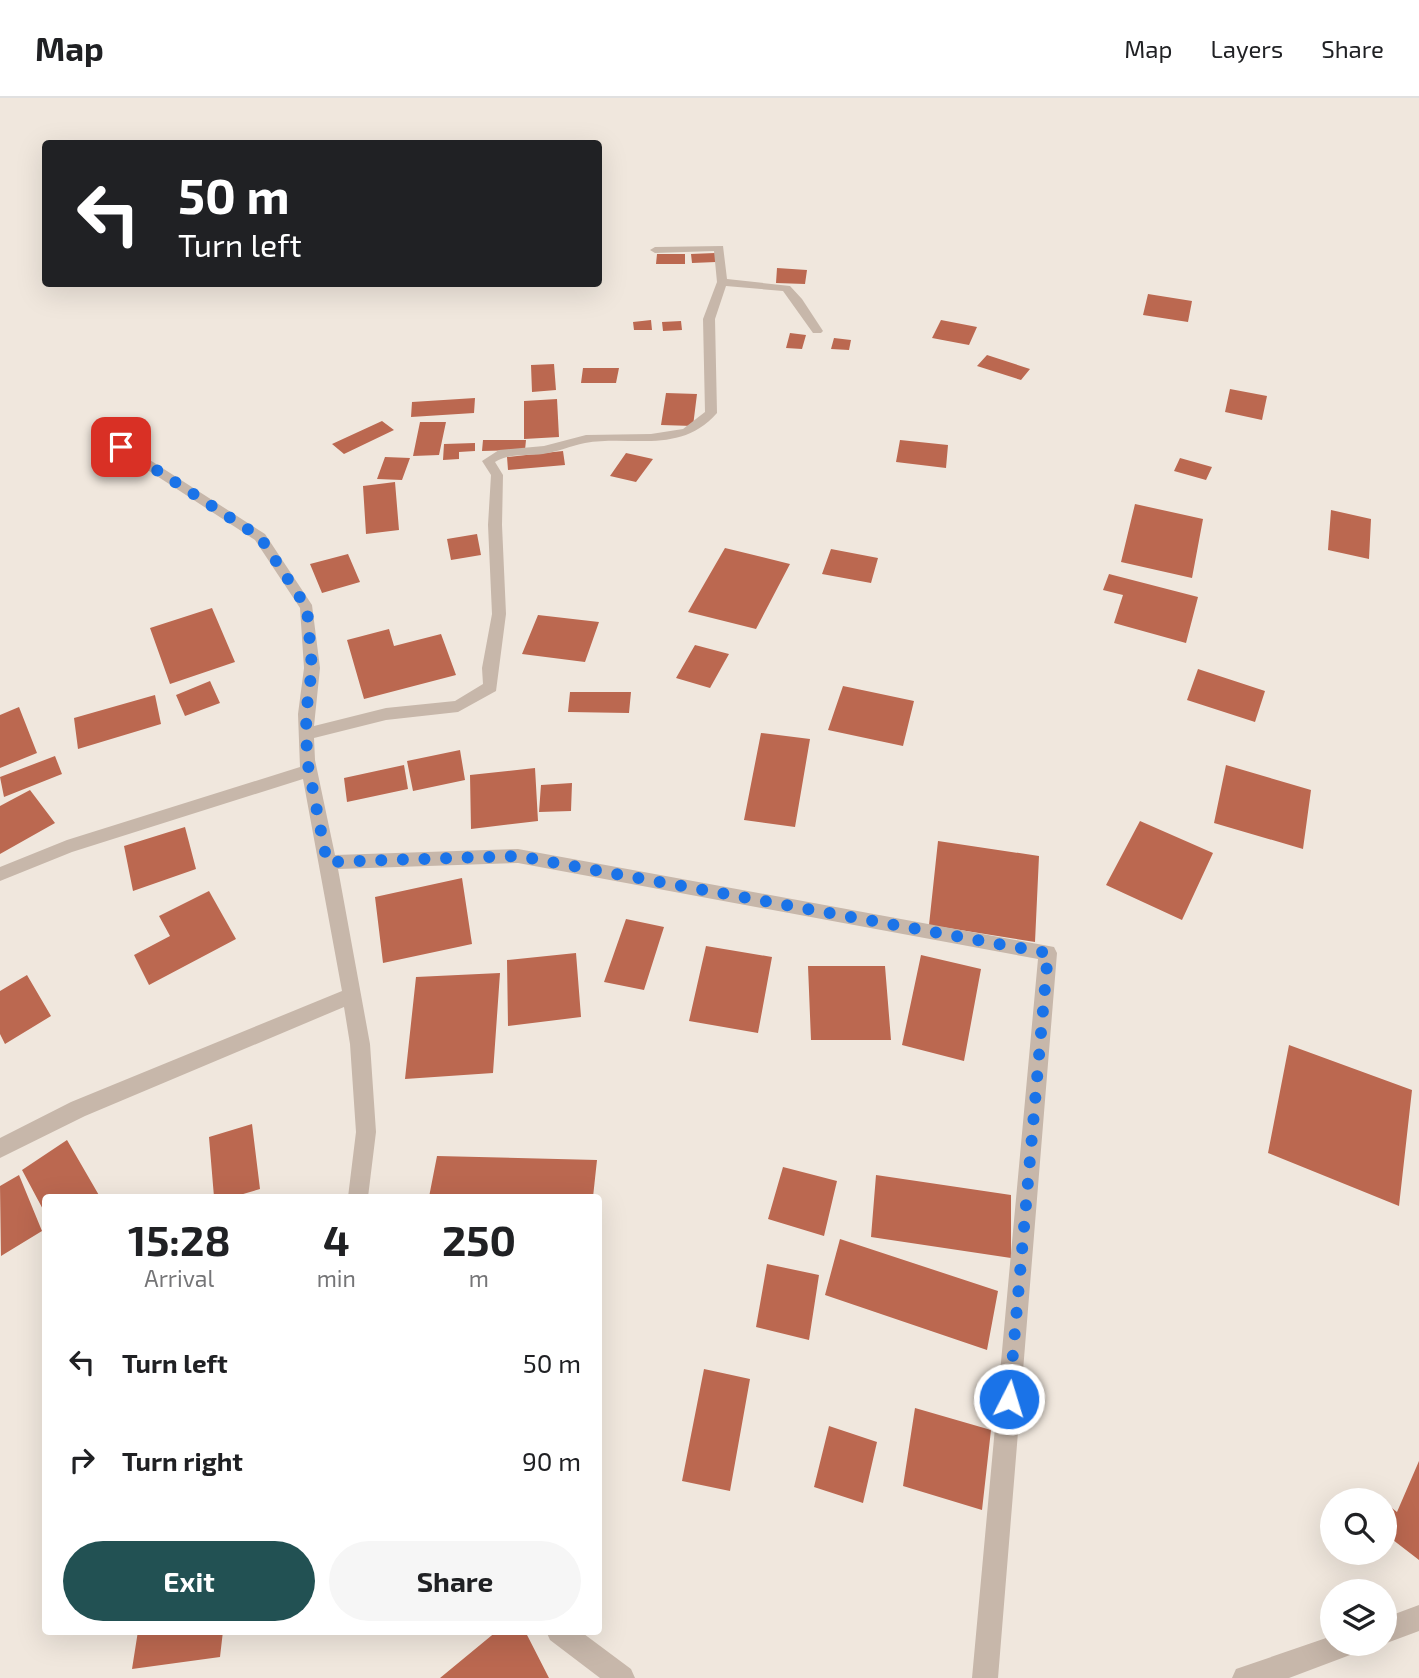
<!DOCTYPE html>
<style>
:root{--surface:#fff;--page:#f6f6f6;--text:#202124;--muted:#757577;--line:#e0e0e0;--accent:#225153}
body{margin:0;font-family:"Exo 2",sans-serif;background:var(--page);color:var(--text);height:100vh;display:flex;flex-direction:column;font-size:26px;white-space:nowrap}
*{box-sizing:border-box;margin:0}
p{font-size:23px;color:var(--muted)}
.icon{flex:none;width:38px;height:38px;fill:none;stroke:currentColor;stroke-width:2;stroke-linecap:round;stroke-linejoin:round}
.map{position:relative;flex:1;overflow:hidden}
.sheet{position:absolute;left:42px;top:1096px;width:560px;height:441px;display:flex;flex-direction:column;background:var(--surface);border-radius:7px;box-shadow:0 7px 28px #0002}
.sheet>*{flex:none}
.hud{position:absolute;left:42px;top:42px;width:560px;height:147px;border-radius:7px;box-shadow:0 7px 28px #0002;background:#202124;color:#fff;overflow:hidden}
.tools{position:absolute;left:1320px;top:1390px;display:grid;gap:14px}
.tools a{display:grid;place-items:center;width:77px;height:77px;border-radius:50%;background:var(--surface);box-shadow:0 7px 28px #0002;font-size:35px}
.pin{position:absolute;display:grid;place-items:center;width:60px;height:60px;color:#fff;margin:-30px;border-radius:14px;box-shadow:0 4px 10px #0006}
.me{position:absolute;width:77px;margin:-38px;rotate:5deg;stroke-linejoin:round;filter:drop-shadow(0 0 5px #0008)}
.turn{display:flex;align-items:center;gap:24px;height:147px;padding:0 21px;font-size:32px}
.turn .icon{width:91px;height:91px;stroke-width:2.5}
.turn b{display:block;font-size:49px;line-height:60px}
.eta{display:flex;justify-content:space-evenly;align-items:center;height:119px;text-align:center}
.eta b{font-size:42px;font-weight:700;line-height:49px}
.primary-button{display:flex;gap:14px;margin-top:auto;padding:14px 21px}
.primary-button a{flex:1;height:80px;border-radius:42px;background:var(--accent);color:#fff;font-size:28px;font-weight:700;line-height:80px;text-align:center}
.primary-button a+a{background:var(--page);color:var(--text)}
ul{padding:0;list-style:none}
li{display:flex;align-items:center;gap:21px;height:98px;padding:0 21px}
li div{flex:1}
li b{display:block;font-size:26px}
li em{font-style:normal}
header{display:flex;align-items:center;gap:42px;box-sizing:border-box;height:98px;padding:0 35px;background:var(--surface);border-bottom:2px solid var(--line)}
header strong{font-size:33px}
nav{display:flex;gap:38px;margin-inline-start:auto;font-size:24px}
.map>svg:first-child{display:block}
.building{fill:#bb6850}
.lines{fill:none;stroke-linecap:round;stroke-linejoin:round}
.street{fill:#c7b7aa;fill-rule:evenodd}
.route{stroke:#1a73e8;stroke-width:12;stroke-dasharray:0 21.6}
</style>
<header>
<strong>Map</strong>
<nav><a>Map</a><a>Layers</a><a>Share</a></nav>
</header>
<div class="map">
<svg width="1419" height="1580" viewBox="0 0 1419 1580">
<rect width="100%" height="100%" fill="#f0e7dd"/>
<path class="building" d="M 715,155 L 716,164 L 692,165 L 691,156 Z
M 657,156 L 685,156 L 685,166 L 656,166 Z
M 777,170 L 807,172 L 805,186 L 776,185 Z
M 1148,196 L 1192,203 L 1188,224 L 1143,217 Z
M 651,222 L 652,232 L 634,232 L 633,224 Z
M 941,222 L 977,229 L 969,247 L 932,240 Z
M 681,223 L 682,232 L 663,233 L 662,224 Z
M 790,235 L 806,237 L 802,251 L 786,250 Z
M 834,240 L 851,242 L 849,252 L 831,251 Z
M 987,257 L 1030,271 L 1021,282 L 977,268 Z
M 554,266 L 556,292 L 532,294 L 531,267 Z
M 583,270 L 619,270 L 616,285 L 581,285 Z
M 1230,291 L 1267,298 L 1262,322 L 1225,314 Z
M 666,295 L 697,296 L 693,328 L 661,327 Z
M 475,300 L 474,315 L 411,319 L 412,304 Z
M 557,301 L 559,339 L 524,341 L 524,303 Z
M 382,323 L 394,332 L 344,356 L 332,346 Z
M 420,324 L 446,324 L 439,357 L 413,358 Z
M 483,342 L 526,342 L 525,352 L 482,353 Z
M 900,342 L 948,347 L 946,370 L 896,364 Z
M 475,345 L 475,353 L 459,354 L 459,361 L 443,362 L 444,346 Z
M 563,353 L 565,367 L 508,372 L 507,359 Z
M 626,355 L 653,361 L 636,384 L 610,378 Z
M 385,359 L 410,360 L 402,382 L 377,381 Z
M 1180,360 L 1212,369 L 1206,382 L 1174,373 Z
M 395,384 L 399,432 L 366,436 L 363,388 Z
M 1135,406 L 1203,421 L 1192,480 L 1121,464 Z
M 1331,412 L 1371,421 L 1369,461 L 1328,452 Z
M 477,436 L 481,457 L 451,462 L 447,441 Z
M 725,450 L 790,466 L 756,531 L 688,514 Z
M 831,451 L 878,460 L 871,485 L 822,476 Z
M 348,456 L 360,484 L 322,495 L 310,466 Z
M 1109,476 L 1198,499 L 1186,545 L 1114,525 L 1123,497 L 1103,492 Z
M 212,510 L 235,564 L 170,586 L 150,530 Z
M 538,517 L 599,524 L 585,564 L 522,556 Z
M 389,531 L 394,548 L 441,536 L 456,577 L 364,601 L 347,542 Z
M 695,547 L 729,556 L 710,590 L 676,580 Z
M 1198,571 L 1265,593 L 1255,624 L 1187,602 Z
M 210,583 L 220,605 L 185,618 L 176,597 Z
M 843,588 L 914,603 L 903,648 L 828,632 Z
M 570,594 L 631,594 L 629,615 L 568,614 Z
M 155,597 L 161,626 L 78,651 L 74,620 Z
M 19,609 L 37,655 L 0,670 L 0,617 Z
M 761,635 L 810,641 L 795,729 L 744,722 Z
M 460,652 L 465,682 L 413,693 L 407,663 Z
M 55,658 L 62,676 L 4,699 L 0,679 Z
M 404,667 L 408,691 L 347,704 L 344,680 Z
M 1226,667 L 1311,692 L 1303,751 L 1214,725 Z
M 535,670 L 538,723 L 471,731 L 470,677 Z
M 572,685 L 571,713 L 539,714 L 541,687 Z
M 30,692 L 55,725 L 0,756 L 0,708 Z
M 1140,723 L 1213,755 L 1182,822 L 1106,787 Z
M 185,729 L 196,771 L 133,793 L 124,748 Z
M 938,743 L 1039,758 L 1035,844 L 929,827 Z
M 462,780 L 472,846 L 383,865 L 375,799 Z
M 209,793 L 236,841 L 149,887 L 134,857 L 170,838 L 159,818 Z
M 626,821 L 664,829 L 644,892 L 604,884 Z
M 706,848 L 772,859 L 758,935 L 689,923 Z
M 576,855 L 581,919 L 508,928 L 507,862 Z
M 921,857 L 981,871 L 964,963 L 902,947 Z
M 808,868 L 885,868 L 891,942 L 811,942 Z
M 500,875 L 493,975 L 405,981 L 416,879 Z
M 27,877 L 51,918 L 5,946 L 0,936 L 0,893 Z
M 1289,947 L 1412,992 L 1399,1108 L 1268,1055 Z
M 252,1026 L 260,1091 L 233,1099 L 214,1099 L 209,1039 Z
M 67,1042 L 100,1099 L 46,1099 L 46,1117 L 22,1072 Z
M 437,1058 L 597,1062 L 593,1099 L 429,1099 Z
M 783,1069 L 837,1083 L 824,1138 L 768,1121 Z
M 19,1077 L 42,1133 L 1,1158 L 0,1088 Z
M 876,1077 L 1011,1097 L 1011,1160 L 871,1139 Z
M 840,1141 L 998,1193 L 987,1252 L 825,1197 Z
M 767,1166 L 819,1177 L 809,1242 L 756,1229 Z
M 704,1271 L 750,1281 L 730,1393 L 682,1383 Z
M 915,1310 L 991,1332 L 982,1412 L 903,1388 Z
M 829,1328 L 877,1344 L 863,1405 L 814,1389 Z
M 1419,1363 L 1419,1462 L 1384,1435 L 1384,1404 L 1397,1414 Z
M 138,1533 L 223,1533 L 220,1559 L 132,1571 Z
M 497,1533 L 525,1533 L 549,1580 L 440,1580 Z"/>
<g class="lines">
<path class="street" d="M 723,148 L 727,181 L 790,188 L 802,201 L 823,233 L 821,235 L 813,235 L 783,193 L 726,188 L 715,221 L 717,315 C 680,357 632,337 585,345 C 570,348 557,354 543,356 C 527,358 509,355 495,364 L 503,377 L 502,427 L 506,516 L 496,593 L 458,614 L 386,622 L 314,640 L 315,662 L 335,757 L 518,751 L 1054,849 L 1057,855 L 998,1580 L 972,1580 L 1038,861 L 518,765 L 338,771 L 370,946 L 376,1034 L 368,1099 L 348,1099 L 356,1034 L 350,946 L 344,909 L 85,1018 L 0,1060 L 0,1040 L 71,1004 L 342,893 L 303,681 L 72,754 L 0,783 L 0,769 L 67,742 L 300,669 L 298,616 L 304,570 L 300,510 L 255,442 L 117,352 L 117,346 L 125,346 L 265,436 L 312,507 L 320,570 L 314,628 L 386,610 L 455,603 L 483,586 L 482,570 L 492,516 L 488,427 L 491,377 L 482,363 L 499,352 L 544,348 L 586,337 L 651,336 L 683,331 L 705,314 L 703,221 L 717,184 L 714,153 L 655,155 L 650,152 L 655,149 Z
M 1419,1507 L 1419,1533 L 1384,1546 L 1383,1545 L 1384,1520 Z
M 546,1533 L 580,1533 L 631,1571 L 635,1580 L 600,1580 L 550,1542 Z
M 1332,1538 L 1332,1545 L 1362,1545 L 1358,1554 L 1289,1580 L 1232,1580 L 1236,1571 Z"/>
</g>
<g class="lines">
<path class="route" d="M 121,349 L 260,439 L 307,510 L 312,570 L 306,616 L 307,662 L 327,764 L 518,758 L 1048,855 L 1009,1301"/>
</g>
</svg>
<div class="tools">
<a><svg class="icon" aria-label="search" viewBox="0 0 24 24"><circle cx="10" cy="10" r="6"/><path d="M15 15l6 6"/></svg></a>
<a><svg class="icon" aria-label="layers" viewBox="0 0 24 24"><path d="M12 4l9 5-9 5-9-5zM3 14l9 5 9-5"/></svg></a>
</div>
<div class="pin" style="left:121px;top:349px;background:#d93025"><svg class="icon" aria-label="arrive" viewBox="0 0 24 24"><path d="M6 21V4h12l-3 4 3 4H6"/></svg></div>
<svg class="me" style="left:1009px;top:1301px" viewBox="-20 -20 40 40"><circle r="17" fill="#1a73e8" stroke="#fff" stroke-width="3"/><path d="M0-11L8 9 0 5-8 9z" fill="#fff"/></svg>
<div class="hud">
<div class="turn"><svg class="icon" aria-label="left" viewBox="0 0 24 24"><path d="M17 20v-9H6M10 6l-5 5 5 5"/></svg><div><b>50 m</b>Turn left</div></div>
</div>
<section class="sheet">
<div class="eta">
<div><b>15:28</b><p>Arrival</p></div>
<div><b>4</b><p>min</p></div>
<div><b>250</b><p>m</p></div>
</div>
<ul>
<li><svg class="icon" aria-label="left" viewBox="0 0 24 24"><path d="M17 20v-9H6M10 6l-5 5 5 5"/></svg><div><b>Turn left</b></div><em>50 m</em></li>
<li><svg class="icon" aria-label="right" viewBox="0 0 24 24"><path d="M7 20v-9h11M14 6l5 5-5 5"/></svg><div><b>Turn right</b></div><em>90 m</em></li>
</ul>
<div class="primary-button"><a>Exit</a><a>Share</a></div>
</section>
</div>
